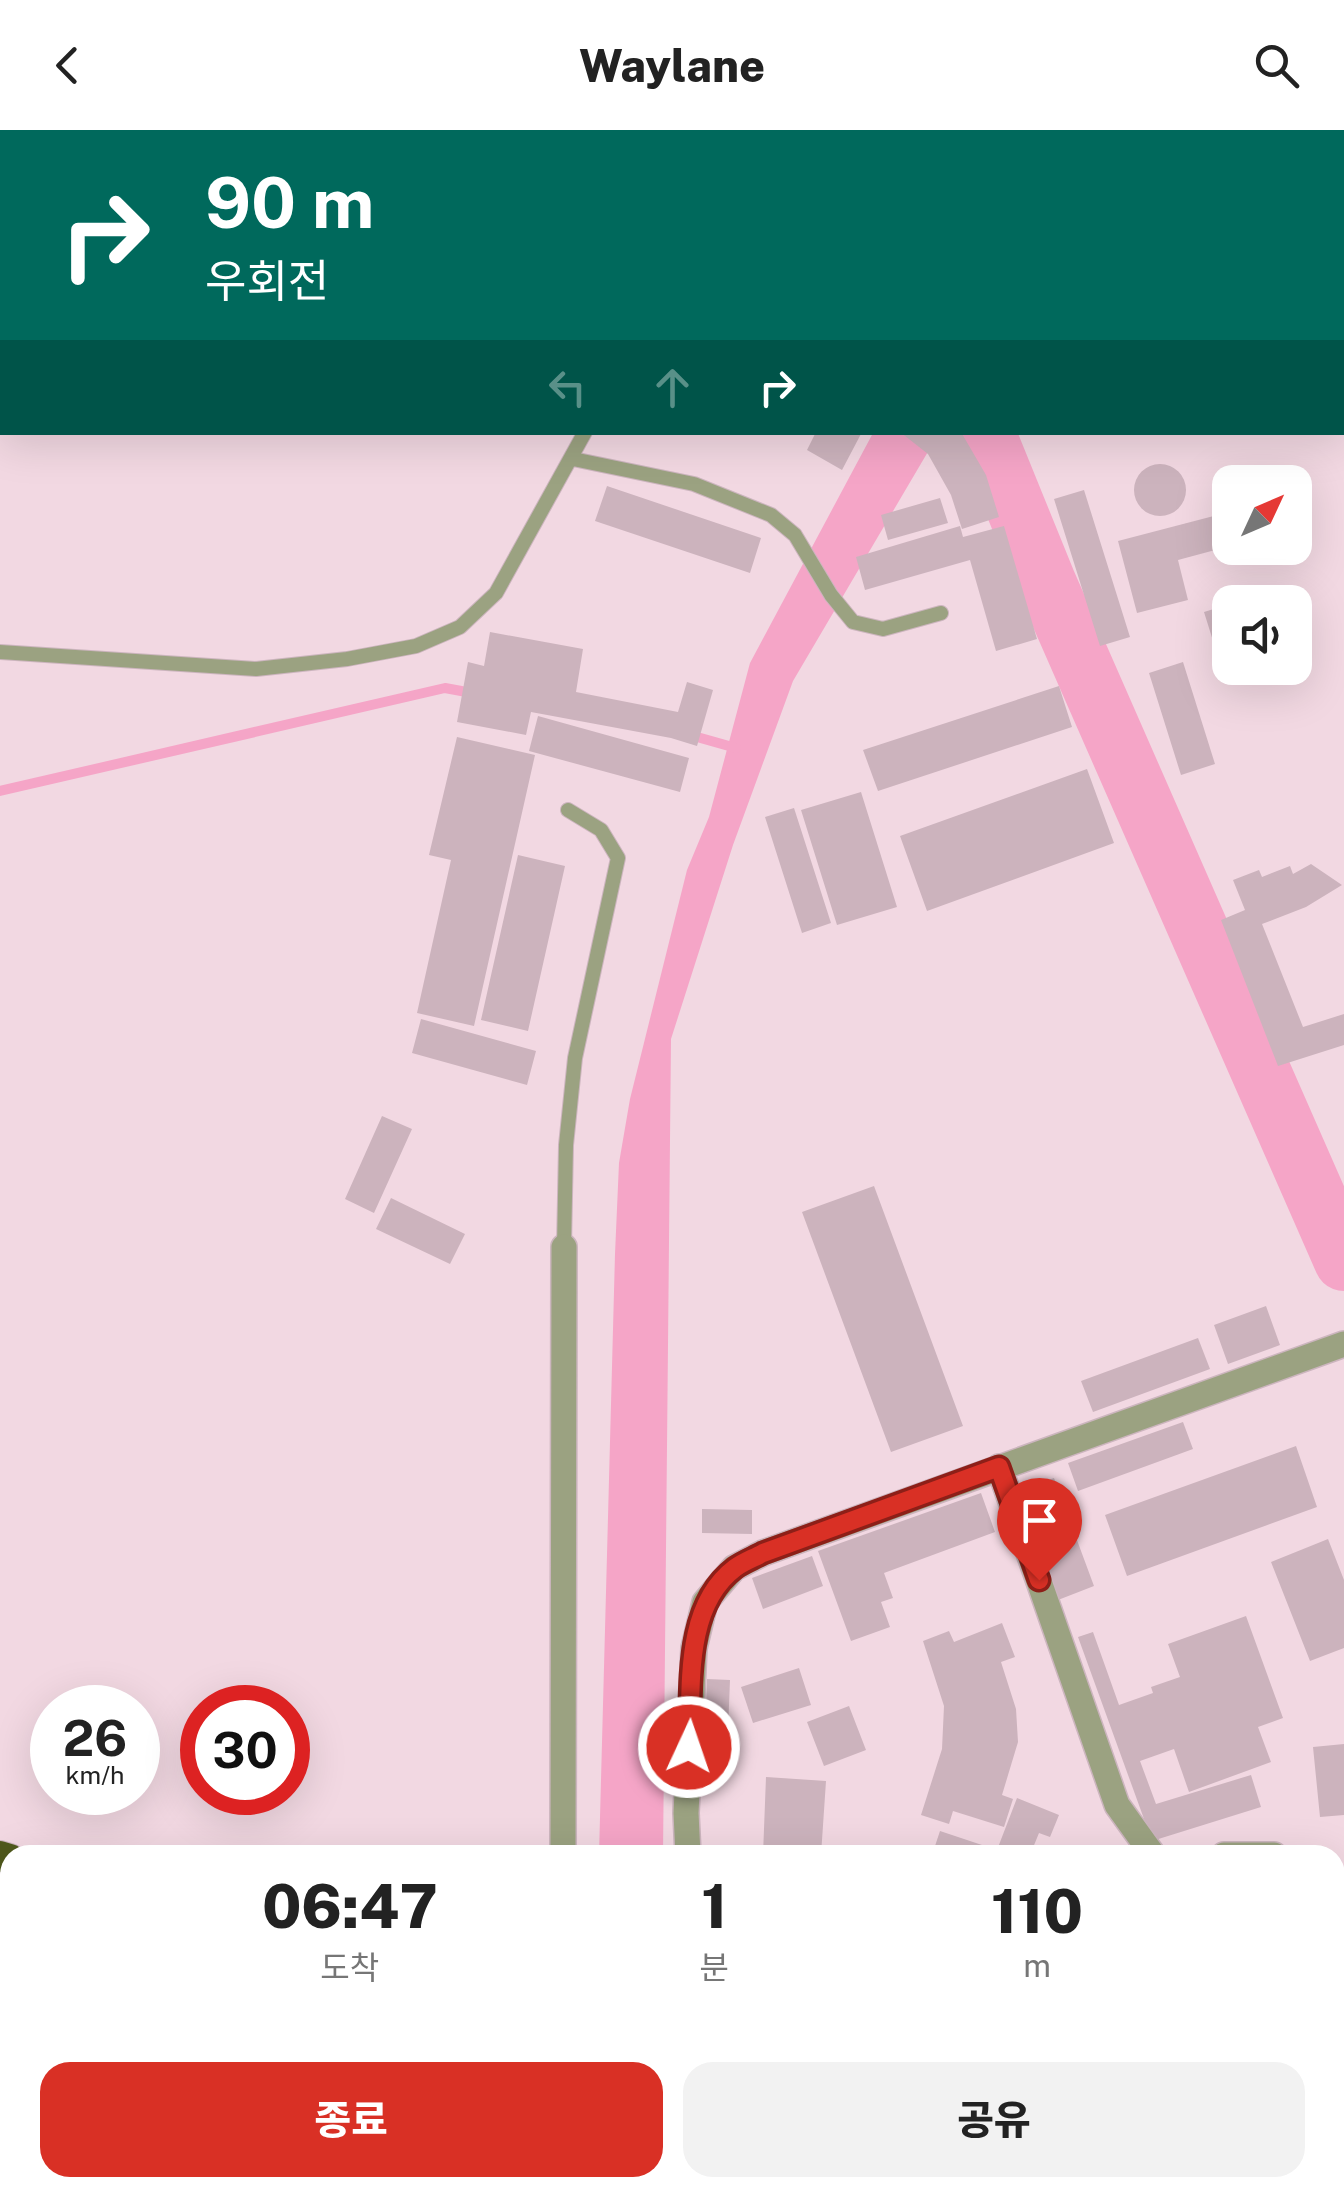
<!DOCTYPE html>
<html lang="ko">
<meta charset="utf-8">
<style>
:root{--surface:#fff;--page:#f2f2f2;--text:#222;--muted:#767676;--accent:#d93025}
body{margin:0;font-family:"Public Sans","Noto Sans KR",sans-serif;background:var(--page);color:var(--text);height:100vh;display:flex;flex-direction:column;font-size:38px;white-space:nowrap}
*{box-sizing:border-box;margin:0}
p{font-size:32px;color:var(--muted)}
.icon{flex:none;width:55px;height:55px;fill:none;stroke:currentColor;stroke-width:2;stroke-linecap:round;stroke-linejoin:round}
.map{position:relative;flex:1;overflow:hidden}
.details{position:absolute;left:0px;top:1715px;width:1345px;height:352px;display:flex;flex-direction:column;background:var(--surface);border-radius:30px 30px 0 0;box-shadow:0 10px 40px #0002}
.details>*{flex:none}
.top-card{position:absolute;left:0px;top:0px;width:1345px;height:305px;box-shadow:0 10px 40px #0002;background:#00695c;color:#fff;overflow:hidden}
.needle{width:65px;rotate:46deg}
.controls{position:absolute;left:1212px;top:335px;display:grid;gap:20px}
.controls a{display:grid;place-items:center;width:100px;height:100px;border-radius:20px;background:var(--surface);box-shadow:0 10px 40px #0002;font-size:50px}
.speed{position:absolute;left:30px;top:1555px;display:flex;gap:20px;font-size:50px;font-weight:700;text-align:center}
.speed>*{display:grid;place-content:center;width:130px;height:130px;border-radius:50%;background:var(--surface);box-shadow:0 10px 40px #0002;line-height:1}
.speed small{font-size:25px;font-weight:400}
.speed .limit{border:15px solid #d22;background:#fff;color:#111}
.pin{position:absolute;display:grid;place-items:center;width:85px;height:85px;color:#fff;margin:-102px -42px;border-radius:50% 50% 50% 0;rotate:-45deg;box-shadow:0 0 10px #0007}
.pin .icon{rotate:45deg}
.me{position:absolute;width:110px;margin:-55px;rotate:3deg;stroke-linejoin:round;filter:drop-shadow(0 0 8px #0008)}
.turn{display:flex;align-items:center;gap:35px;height:210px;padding:0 40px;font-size:45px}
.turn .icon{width:130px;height:130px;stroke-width:2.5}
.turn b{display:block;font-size:70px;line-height:85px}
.lanes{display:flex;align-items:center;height:95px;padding:0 40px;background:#0003;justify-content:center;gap:50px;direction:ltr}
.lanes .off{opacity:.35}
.eta{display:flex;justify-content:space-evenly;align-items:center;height:170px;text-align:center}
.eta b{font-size:60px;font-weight:800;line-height:70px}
.action{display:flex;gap:20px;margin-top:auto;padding:20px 40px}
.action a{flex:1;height:115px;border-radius:30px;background:var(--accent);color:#fff;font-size:40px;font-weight:800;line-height:115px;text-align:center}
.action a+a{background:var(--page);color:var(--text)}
header{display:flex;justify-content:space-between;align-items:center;height:130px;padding:0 40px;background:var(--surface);font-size:45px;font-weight:800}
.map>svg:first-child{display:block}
.water{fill:#f5a5c7}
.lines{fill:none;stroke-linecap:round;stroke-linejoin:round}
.stream{stroke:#f5a5c7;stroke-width:10}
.river{stroke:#f5a5c7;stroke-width:60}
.building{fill:#ccb3bd}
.lane-casing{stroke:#ccb5be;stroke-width:16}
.street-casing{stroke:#ccb5be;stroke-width:28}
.secondary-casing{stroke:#ccb5be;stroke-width:28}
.highway-casing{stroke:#ccb5be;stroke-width:32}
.lane{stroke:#9ba281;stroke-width:14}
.street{stroke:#9ba281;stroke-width:25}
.secondary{stroke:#7b8352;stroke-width:25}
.highway{stroke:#50591c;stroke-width:30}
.route-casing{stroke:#8d1f18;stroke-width:25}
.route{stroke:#d93025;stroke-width:18}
</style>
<header><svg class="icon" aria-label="back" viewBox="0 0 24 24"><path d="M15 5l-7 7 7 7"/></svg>Waylane<svg class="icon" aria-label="search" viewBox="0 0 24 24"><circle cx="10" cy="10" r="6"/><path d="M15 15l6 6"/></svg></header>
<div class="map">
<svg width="1344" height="2067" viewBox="0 0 1344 2067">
<rect width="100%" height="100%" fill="#f2d8e2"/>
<path class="water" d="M 873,303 L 939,303 L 793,551 L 733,715 L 671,909 L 663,1725 L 599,1725 L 615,1124 L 619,1033 L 630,969 L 687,740 L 709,687 L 750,533 Z"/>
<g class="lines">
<path class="stream" d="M 690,605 L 736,618
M 0,661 L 445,558 L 472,563"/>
<path class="river" d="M 985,302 L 1046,452 L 1344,1131"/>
</g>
<path class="building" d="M 816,302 L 862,302 L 842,340 L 807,320 Z
M 900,302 L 961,302 L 986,345 L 999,387 L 962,399 L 951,365 L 928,324 Z
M1134 360a26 26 0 1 1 52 0a26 26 0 1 1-52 0Z
M 607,356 L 761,408 L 750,443 L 595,391 Z
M 1084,360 L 1130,507 L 1100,516 L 1054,369 Z
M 940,368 L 948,393 L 888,410 L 881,385 Z
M 1229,382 L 1230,416 L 1178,430 L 1188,470 L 1137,483 L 1118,411 Z
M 960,396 L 963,407 L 1004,396 L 1037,509 L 996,521 L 970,430 L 865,460 L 856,427 Z
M 1230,474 L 1230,508 L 1214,514 L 1204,482 Z
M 490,502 L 583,519 L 576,562 L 678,582 L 687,552 L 713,560 L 697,616 L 671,608 L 531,582 L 526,605 L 457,592 L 468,532 L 484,536 Z
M 1183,532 L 1215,634 L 1181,645 L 1149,543 Z
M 1059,556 L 1072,597 L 878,661 L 863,620 Z
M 538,586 L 689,628 L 680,662 L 529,621 Z
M 457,607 L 535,625 L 474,896 L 417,883 L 451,730 L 429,725 Z
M 1087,639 L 1114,713 L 927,781 L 900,706 Z
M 861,662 L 897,777 L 837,795 L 801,680 Z
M 794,678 L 831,793 L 802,803 L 765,687 Z
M 518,725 L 565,736 L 528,901 L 481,890 Z
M 1311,734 L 1342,755 L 1306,777 L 1262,794 L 1303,897 L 1344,884 L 1344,915 L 1278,936 L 1221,790 L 1245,780 L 1233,750 L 1259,740 L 1262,747 L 1290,736 L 1293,744 Z
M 421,889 L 536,921 L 527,955 L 412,923 Z
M 382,986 L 412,999 L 374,1083 L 345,1069 Z
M 874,1056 L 963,1296 L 891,1322 L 802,1082 Z
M 391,1068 L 465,1104 L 450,1134 L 376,1099 Z
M 1266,1176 L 1280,1215 L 1228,1234 L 1214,1195 Z
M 1198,1208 L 1210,1239 L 1093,1282 L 1081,1251 Z
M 1183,1292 L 1193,1319 L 1078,1361 L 1068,1333 Z
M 1296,1316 L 1317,1377 L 1127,1446 L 1105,1385 Z
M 1054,1348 L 1094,1456 L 1058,1470 L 1018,1360 Z
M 981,1363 L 995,1402 L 884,1443 L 893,1468 L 881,1472 L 890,1497 L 851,1511 L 818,1421 Z
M 702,1379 L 752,1380 L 752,1404 L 702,1403 Z
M 1328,1409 L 1344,1450 L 1344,1518 L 1310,1531 L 1271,1432 Z
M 812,1426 L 823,1456 L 763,1479 L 752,1448 Z
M 1246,1486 L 1283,1588 L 1258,1597 L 1271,1632 L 1189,1662 L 1174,1619 L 1140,1631 L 1156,1674 L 1251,1645 L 1261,1677 L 1152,1711 L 1078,1507 L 1093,1502 L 1119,1575 L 1153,1563 L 1151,1557 L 1180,1547 L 1168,1514 Z
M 1002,1493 L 1015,1527 L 1001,1532 L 1016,1579 L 1018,1612 L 1002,1665 L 1013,1669 L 1004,1697 L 953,1681 L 949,1694 L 921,1685 L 942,1619 L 944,1576 L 923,1511 L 949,1501 L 954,1512 Z
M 799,1538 L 811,1575 L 753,1593 L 741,1557 Z
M 707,1549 L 730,1550 L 728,1601 L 705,1600 Z
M 849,1576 L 866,1620 L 824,1636 L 807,1592 Z
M 1344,1614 L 1344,1685 L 1320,1687 L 1313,1617 Z
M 766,1647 L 826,1651 L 821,1725 L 763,1725 Z
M 1017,1668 L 1059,1685 L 1050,1707 L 1039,1703 L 1030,1725 L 932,1725 L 940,1701 L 997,1720 Z
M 1338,1861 L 1344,1863 L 1344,1945 L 1335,1968 L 1335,1863 Z
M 0,1862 L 10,1866 L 10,1931 L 0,1928 Z
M 1335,1983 L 1344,1986 L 1344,2036 L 1335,2033 Z
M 0,1992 L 10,1996 L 10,2051 L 0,2047 Z
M 26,2058 L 58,2058 L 54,2067 Z
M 91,2058 L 162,2058 L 159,2067 L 88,2067 Z
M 264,2058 L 382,2058 L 408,2066 L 290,2067 Z"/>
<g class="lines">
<g class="lane-casing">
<path id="lane" d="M 711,2 L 711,0
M 573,329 L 694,354 L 771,385 L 795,405 L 831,465 L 853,492 L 883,499 L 941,483
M 0,522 L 256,539 L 347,529 L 416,516 L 460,497 L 496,463 L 585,302
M 564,1117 L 566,1015 L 575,928 L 618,728 L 601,700 L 568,680"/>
</g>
<g class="street-casing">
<path id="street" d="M 999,1337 L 1117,1675 L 1153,1725
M 563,1725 L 564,1117
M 688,1725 L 686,1683 L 694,1518 L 705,1472 L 734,1438 L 763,1423 L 1344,1214
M 1224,1725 L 1274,1725
M 1335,1773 L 1344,1782
M 692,2067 L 692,2058"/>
</g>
<g class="secondary-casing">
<path id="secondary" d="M 561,2067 L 562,2058"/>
</g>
<g class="highway-casing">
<path id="highway" d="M 0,1726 L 10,1729
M 948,2058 L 975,2067"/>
</g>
<use href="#lane" class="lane"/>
<use href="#street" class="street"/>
<use href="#secondary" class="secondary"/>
<use href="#highway" class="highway"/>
</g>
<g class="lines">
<g class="route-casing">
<path id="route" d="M 689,1617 C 692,1559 683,1477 735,1438 C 743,1432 754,1428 763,1423 L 999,1337 L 1039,1450"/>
</g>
<use href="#route" class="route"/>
</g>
</svg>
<div class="controls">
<a><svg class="needle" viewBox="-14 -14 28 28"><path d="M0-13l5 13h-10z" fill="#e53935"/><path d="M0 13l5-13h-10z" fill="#767676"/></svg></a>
<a><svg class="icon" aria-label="sound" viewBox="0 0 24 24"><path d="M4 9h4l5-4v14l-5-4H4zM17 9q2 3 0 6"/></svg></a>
</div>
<div class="speed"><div>26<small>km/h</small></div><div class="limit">30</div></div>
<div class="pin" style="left:1039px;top:1450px;background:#d93025"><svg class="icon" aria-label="arrive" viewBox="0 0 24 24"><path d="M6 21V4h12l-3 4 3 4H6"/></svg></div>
<svg class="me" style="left:689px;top:1617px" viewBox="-20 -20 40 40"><circle r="17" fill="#d93025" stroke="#fff" stroke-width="3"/><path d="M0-11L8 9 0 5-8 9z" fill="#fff"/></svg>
<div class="top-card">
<div class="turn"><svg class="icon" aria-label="right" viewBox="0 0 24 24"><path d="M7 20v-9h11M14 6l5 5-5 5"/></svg><div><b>90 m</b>우회전</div></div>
<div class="lanes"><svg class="icon off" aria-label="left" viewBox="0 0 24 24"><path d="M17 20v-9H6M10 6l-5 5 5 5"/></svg><svg class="icon off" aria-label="ahead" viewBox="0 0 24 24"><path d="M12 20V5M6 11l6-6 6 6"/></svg><svg class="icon" aria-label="right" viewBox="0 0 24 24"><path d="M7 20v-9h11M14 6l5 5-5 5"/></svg></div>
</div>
<section class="details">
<div class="eta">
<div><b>06:47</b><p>도착</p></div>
<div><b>1</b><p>분</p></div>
<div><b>110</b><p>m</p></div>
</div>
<div class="action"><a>종료</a><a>공유</a></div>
</section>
</div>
